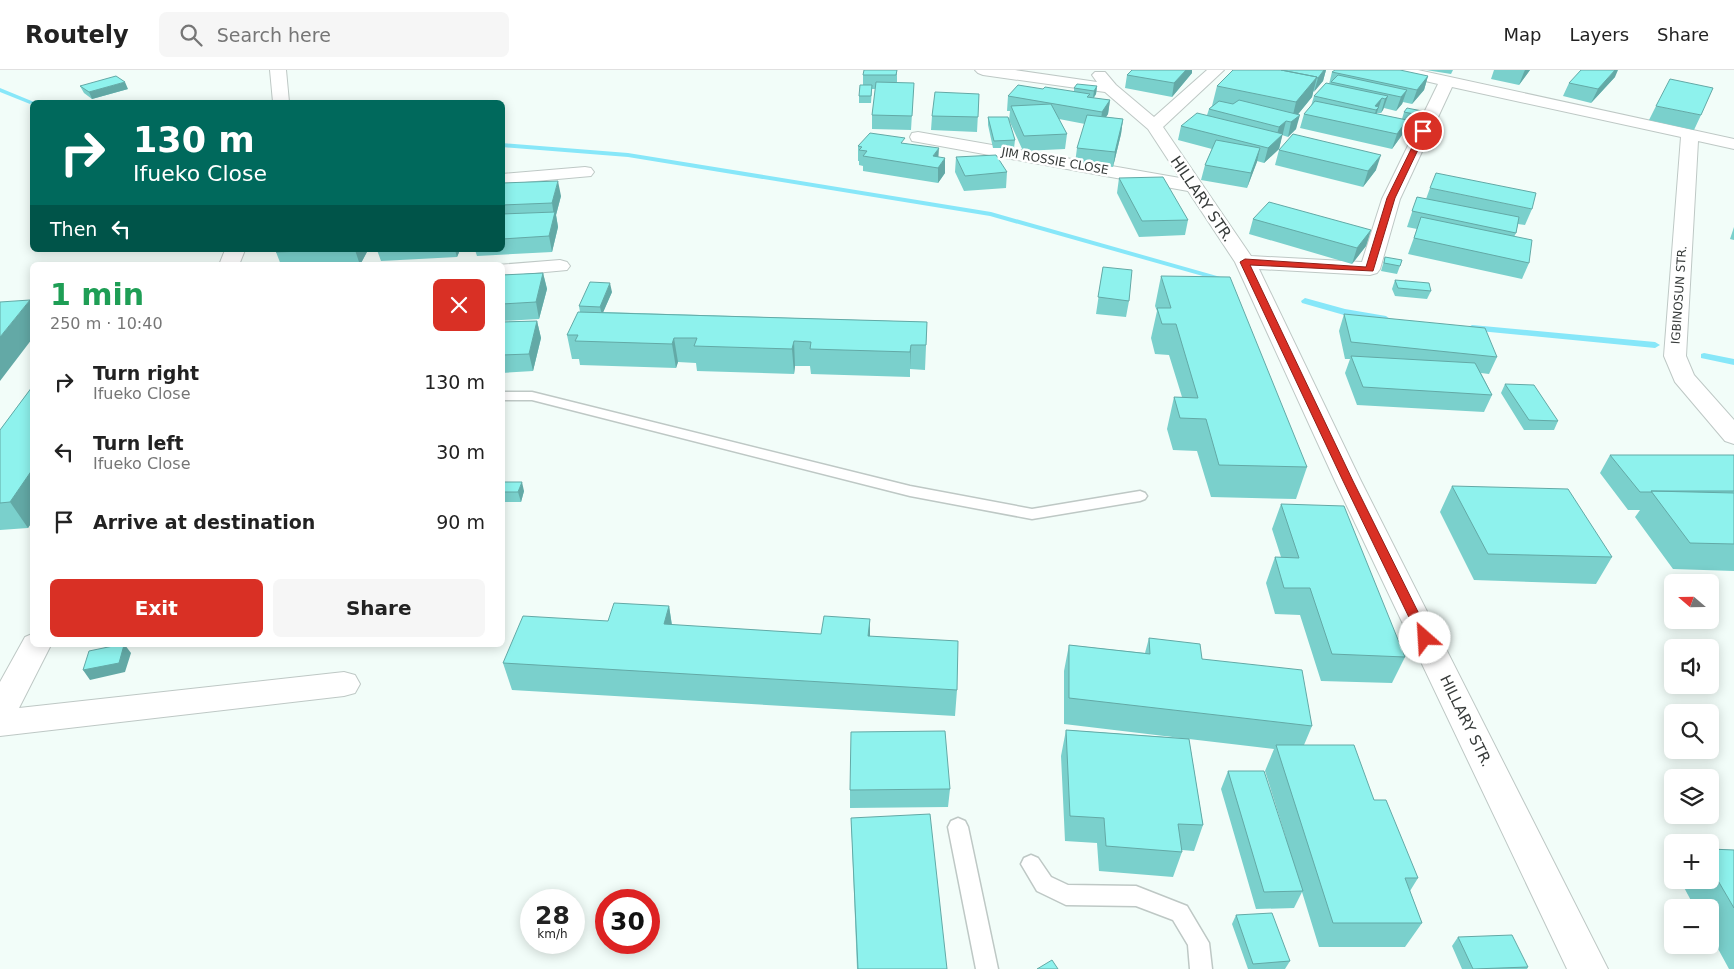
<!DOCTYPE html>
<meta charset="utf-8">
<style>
:root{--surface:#fff;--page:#f6f6f6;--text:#222;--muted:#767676;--line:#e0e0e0;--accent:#d93025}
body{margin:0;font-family:"DejaVu Sans",sans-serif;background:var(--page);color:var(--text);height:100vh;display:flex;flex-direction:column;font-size:19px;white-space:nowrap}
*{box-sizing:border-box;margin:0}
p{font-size:16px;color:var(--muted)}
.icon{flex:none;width:28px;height:28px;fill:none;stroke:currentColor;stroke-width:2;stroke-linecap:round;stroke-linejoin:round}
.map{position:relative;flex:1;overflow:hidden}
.drawer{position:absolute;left:30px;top:192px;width:475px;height:385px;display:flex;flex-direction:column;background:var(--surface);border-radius:8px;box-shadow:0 2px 12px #0003}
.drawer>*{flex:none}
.top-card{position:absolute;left:30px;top:30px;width:475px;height:152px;border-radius:8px;box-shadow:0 2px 12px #0003;background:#00695c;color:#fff;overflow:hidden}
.needle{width:32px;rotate:290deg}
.tools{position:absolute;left:1664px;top:504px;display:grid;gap:10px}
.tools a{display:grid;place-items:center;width:55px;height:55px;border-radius:8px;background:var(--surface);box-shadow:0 2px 12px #0003;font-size:25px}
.speed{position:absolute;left:520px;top:819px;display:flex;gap:10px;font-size:25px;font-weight:700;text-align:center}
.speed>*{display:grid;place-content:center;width:65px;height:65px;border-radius:50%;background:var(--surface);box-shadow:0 2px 12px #0003;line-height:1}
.speed small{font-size:12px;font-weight:400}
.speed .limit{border:8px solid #d22;background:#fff;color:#111}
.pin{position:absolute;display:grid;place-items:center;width:42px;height:42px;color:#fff;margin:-21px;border:2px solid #fff;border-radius:50%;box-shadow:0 1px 5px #0007}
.me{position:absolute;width:55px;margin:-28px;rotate:334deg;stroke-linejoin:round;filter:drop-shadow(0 0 4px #0008)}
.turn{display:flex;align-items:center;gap:18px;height:105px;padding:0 20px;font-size:22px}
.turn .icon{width:65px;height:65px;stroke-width:2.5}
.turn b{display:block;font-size:35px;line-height:42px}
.then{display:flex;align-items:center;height:48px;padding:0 20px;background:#0003;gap:10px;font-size:19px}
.round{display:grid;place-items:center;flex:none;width:52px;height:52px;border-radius:8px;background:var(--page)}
.summary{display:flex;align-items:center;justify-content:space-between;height:85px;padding:0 20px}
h1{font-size:30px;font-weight:700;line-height:38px;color:#1e9e55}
.primary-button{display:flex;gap:10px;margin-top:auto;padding:10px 20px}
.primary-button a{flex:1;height:58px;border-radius:8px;background:var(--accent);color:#fff;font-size:20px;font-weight:700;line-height:58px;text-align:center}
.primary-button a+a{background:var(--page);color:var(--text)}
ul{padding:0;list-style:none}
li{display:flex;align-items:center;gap:15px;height:70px;padding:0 20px}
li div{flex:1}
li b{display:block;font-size:19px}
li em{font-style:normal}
header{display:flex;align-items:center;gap:30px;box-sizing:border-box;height:70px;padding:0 25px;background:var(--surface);border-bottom:1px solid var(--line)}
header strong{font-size:24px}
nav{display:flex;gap:28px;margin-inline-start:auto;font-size:18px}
.search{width:350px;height:45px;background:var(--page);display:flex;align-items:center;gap:12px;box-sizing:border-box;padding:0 18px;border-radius:8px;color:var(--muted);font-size:19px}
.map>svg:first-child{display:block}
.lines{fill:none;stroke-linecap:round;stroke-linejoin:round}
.stream{fill:#87e7f9;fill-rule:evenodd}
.lane-casing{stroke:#bec8c5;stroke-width:3}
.street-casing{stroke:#bec8c5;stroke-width:2}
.lane{fill:#fff;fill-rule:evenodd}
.street{fill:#fff;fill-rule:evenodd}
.wall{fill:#7ad0cc}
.shaded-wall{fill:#63a9a6}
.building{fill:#8ef2ed;stroke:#63a9a6}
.route{fill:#d93025;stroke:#8d1f18}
.labels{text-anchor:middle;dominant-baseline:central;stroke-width:5;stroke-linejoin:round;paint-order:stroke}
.far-street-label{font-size:12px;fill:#373b3a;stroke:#fff}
.street-label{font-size:15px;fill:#373b3a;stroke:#fff}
</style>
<header>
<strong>Routely</strong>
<div class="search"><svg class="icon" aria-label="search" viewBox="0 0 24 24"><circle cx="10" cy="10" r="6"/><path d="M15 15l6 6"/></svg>Search here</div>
<nav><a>Map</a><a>Layers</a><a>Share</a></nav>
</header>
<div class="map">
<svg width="1734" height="899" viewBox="0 0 1734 899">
<rect width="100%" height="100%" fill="#f2fdf9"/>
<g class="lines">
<path class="stream" d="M 0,18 L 34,32 L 35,32 L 30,34 L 0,22 Z
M 502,73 L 628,83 L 991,142 L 1231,210 L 1227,213 L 1224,212 L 990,146 L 628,87 L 502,77 Z
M 1305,228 L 1345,239 L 1386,246 L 1390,249 L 1386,252 L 1344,245 L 1302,233 L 1301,231 Z
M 1472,255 L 1655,272 L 1660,275 L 1655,278 L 1469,260 L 1467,258 Z
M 1704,283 L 1734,289 L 1734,295 L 1701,288 L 1701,284 Z"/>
<g class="lane-casing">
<path id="lane" d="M 502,322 L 532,322 L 910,416 L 1032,439 L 1140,421 L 1145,423 L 1147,426 L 1145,429 L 1140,431 L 1032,449 L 910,426 L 532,330 L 502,330 Z
M 958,748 L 965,751 L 968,757 L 998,899 L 976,899 L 948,757 L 951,751 Z
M 1031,785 L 1038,788 L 1051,807 L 1068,815 L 1136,816 L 1187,836 L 1209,873 L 1212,899 L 1190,899 L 1188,875 L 1173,850 L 1136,836 L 1066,835 L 1037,821 L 1021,794 L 1024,788 Z"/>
</g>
<g class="street-casing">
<path id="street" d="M 270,0 L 286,0 L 289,32 L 273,32 Z
M 975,0 L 1015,0 L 1097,12 L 1092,5 L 1095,2 L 1105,2 L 1116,15 L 1154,47 L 1207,0 L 1224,0 L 1163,57 L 1251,186 L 1362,192 L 1382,129 L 1438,14 L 1392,3 L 1389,0 L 1418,0 L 1734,69 L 1734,79 L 1698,71 L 1686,286 L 1694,305 L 1734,350 L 1734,374 L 1725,371 L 1675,312 L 1664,286 L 1681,67 L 1452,17 L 1400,129 L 1380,199 L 1377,203 L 1370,205 L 1259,199 L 1361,411 L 1608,899 L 1567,899 L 1335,411 L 1235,192 L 1188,121 L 918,72 L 912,71 L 910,67 L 912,63 L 918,62 L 1180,108 L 1148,59 L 1105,22 L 983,5 L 978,3 Z
M 585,97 L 591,98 L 594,102 L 591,106 L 502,114 L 502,104 Z
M 225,180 L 245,180 L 239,195 L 219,195 Z
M 560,190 L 567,192 L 570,196 L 567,200 L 502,206 L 502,195 L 497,195 Z
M 32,564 L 32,575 L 51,575 L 19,638 L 344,602 L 355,605 L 360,614 L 355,623 L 344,626 L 0,666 L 0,612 L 25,567 Z"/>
</g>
<use href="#lane" class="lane"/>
<use href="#street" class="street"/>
</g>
<path class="wall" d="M 897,0 L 897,13 L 913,27 L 911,60 L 872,59 L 872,45 L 876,19 L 872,19 L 871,33 L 859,33 L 859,26 L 863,15 L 863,5 Z
M 1233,0 L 1326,0 L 1323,11 L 1313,22 L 1312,27 L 1298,44 L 1296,59 L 1288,67 L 1282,65 L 1279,79 L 1264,93 L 1257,91 L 1247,118 L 1201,110 L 1205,95 L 1212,79 L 1178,70 L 1181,56 L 1207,45 L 1209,39 L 1212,36 L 1217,16 Z
M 1426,0 L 1453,0 L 1451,4 Z
M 1494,0 L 1530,0 L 1519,15 L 1491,9 Z
M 1332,2 L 1428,6 L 1424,20 L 1412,34 L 1403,32 L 1402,34 L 1396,41 L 1384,38 L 1381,43 L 1377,43 L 1377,44 L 1402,49 L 1404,42 L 1422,41 L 1419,49 L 1416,53 L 1407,51 L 1402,65 L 1392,79 L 1300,58 L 1304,44 L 1311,36 L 1314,26 L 1329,14 Z
M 1192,3 L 1172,27 L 1125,18 L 1127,5 Z
M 1615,7 L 1591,33 L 1563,26 L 1569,13 Z
M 80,16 L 128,19 L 92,29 L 84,23 Z
M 1097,16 L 1096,24 L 1094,28 L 1110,30 L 1108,44 L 1106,47 L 1123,49 L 1121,64 L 1113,97 L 1075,93 L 1077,78 L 1085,54 L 1059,49 L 1067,64 L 1065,79 L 1023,81 L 1009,50 L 1010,41 L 1007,41 L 1008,26 L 1074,21 L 1074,18 Z
M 979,24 L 977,62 L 931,60 L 932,46 Z
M 1656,36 L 1701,45 L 1694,60 L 1649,50 Z
M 988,47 L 1015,70 L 1014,78 L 993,78 L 988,55 Z
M 905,73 L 938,87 L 945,103 L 938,113 L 863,101 L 863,96 L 859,95 L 859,91 L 858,91 L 858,76 Z
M 1279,80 L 1376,100 L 1363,117 L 1275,95 Z
M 956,87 L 1007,102 L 1006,118 L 964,121 L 955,102 Z
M 1119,108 L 1188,150 L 1185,165 L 1139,167 L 1117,123 Z
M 502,113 L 561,126 L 556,145 L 558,157 L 552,182 L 477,186 L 475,180 L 502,180 Z
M 1430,118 L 1532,139 L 1525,155 L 1518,154 L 1516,163 L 1514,167 L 1529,193 L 1522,209 L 1408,184 L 1417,159 L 1407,157 L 1417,127 L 1426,129 Z
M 1253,149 L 1371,160 L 1366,176 L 1352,194 L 1249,164 Z
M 1734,157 L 1734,170 L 1730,169 Z
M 278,180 L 368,180 L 360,195 L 281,195 L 276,182 Z
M 377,180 L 460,180 L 457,187 L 381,191 Z
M 1385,187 L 1400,196 L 1397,204 L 1381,201 Z
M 1103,197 L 1129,231 L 1126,247 L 1096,244 Z
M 543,203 L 547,219 L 539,249 L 502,251 L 502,205 Z
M 1161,206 L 1307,397 L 1296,429 L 1211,427 L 1197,381 L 1173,380 L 1167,359 L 1174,327 L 1182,327 L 1169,285 L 1155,284 L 1151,268 L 1157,241 L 1155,236 Z
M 1395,210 L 1431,221 L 1427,229 L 1395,226 L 1392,219 Z
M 612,222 L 603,242 L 927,252 L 925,300 L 910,299 L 910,307 L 811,304 L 810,296 L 795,296 L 794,304 L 697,301 L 696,293 L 678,292 L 676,298 L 580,295 L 579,289 L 572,289 L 567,265 L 580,242 L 579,236 Z
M 1344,244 L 1497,287 L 1489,304 L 1481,303 L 1492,325 L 1484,342 L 1357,335 L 1345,303 L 1350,289 L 1345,289 L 1339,261 Z
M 537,251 L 541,268 L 533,301 L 502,303 L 502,252 Z
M 1505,314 L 1558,351 L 1554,360 L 1524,360 L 1501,323 Z
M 32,317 L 32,452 L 28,458 L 0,460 L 0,360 Z
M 1610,385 L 1734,385 L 1734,501 L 1673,499 L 1635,447 L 1640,440 L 1628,440 L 1600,403 Z
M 502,412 L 524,421 L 521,432 L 502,432 Z
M 1452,416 L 1612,487 L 1596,514 L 1474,510 L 1440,442 Z
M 1281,434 L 1405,587 L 1392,613 L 1321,611 L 1300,545 L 1275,544 L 1266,513 L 1275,487 L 1281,487 L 1272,459 Z
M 669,536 L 672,555 L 821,564 L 870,549 L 870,566 L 957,620 L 955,646 L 512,620 L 503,593 L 608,551 Z
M 1149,568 L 1202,589 L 1312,656 L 1304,675 L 1374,730 L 1418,808 L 1410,821 L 1422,853 L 1405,877 L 1319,877 L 1302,822 L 1294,838 L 1256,839 L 1221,719 L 1228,701 L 1286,768 L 1265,701 L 1274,679 L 1189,669 L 1203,755 L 1194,781 L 1182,780 L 1182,782 L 1173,807 L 1099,801 L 1097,773 L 1065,771 L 1061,686 L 1066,660 L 1181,668 L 1064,654 L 1064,601 L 1069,575 L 1145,583 Z
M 950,719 L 948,737 L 850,738 L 850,720 Z
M 851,748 L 947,899 L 857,899 Z
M 1710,779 L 1734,780 L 1734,899 L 1729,899 L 1710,864 L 1710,838 L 1695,838 L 1680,810 L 1710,810 Z
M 1236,845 L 1290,891 L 1285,899 L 1248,899 L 1232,854 Z
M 1458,867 L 1528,897 L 1527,899 L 1462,899 L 1452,876 Z"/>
<path class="shaded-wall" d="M 1186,0 L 1192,0 L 1192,3 L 1172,27 L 1174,13 Z
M 1324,0 L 1326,0 L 1323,11 L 1314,22 L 1318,8 Z
M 1525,0 L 1530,0 L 1519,15 L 1524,2 Z
M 1615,0 L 1618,0 L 1615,7 L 1591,33 L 1598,19 Z
M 1428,6 L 1424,20 L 1412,34 L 1417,20 Z
M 1317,7 L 1312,27 L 1291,53 L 1296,32 Z
M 125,12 L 128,19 L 92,29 L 89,22 Z
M 1097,16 L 1096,24 L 1093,28 L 1094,21 Z
M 1407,20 L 1402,34 L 1396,41 L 1401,27 Z
M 1388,26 L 1383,40 L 1381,43 L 1385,29 Z
M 1382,28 L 1374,51 L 1372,54 L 1376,40 L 1375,36 Z
M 1110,30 L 1108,44 L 1100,56 L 1102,42 Z
M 1422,41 L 1419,49 L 1416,53 L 1419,45 Z
M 1300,45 L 1296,59 L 1288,67 L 1291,52 Z
M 1123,49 L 1121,64 L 1113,97 L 1115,82 Z
M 1407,50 L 1402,65 L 1392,79 L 1397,64 Z
M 1286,51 L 1279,79 L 1264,93 L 1268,78 L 1275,71 L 1279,57 Z
M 939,78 L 938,93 L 933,86 Z
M 1260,78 L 1257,92 L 1247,118 L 1251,103 Z
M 1381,85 L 1376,100 L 1363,117 L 1368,101 Z
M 945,88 L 945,103 L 938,113 L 938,98 Z
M 558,111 L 561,126 L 556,145 L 558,157 L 552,182 L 549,166 L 554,146 L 552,133 Z
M 1371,160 L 1366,176 L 1352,194 L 1357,178 Z
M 355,180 L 368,180 L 360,195 Z
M 455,180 L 460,180 L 457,187 Z
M 543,203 L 547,219 L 539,249 L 536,232 Z
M 610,213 L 612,222 L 602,245 L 600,237 Z
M 30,230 L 32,233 L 32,269 L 0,311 L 0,267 Z
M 537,251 L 541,268 L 533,301 L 529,284 Z
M 674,268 L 678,292 L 676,298 L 672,274 Z
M 794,271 L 795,296 L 794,304 L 792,279 Z
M 911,275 L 910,299 L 910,307 L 910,282 Z
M 32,400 L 32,452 L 28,458 L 10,432 Z
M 522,412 L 524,421 L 521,432 L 518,422 Z
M 669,536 L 673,563 L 664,554 Z
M 870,549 L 870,575 L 868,566 Z
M 124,575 L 125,575 L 131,583 L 125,602 L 90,610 L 83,600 Z"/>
<path class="building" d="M 864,0 L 897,0 L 896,5 L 863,5 Z
M 1132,0 L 1186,0 L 1174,13 L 1127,5 Z
M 1233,0 L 1281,0 L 1317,7 L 1296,32 L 1217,16 Z
M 1281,0 L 1324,0 L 1318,8 L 1317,8 L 1317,7 Z
M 1335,0 L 1400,0 L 1428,6 L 1417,20 L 1332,2 Z
M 1581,0 L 1615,0 L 1598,19 L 1569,13 Z
M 1338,5 L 1407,20 L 1401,27 L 1331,12 Z
M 116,6 L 125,12 L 89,22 L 80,16 Z
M 1670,9 L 1713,18 L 1701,45 L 1656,36 Z
M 876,12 L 914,13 L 912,46 L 872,45 Z
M 1326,13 L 1388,26 L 1385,29 L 1382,28 L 1375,36 L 1379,37 L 1376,40 L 1314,26 Z
M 1077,14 L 1097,16 L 1094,21 L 1074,18 Z
M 860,15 L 872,15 L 871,26 L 859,26 Z
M 1018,15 L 1043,19 L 1045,17 L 1090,24 L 1087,27 L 1110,30 L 1102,42 L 1008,26 Z
M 935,22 L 979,24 L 978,47 L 932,46 Z
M 1239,30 L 1300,45 L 1291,52 L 1286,51 L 1279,57 L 1209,39 L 1219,31 L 1233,34 Z
M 1315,31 L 1407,50 L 1397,64 L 1304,44 Z
M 1051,34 L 1067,64 L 1024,66 L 1011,36 Z
M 1407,38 L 1422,41 L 1419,45 L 1404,42 Z
M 1197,43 L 1283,64 L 1268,78 L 1181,56 Z
M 1087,45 L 1123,49 L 1115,82 L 1077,78 Z
M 988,47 L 1008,47 L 1015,70 L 994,71 Z
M 870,63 L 905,68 L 901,73 L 939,78 L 933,86 L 945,88 L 938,98 L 863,86 L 867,81 L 859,80 L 862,77 L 858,76 Z
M 1293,64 L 1381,85 L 1368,101 L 1279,80 Z
M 1216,70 L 1260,78 L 1251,103 L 1205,95 Z
M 996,85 L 1007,102 L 965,106 L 956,87 Z
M 1436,103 L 1536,123 L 1532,139 L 1430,118 Z
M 1163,107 L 1188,150 L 1142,151 L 1119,108 Z
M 558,111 L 552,133 L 502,135 L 502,113 Z
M 1417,127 L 1519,147 L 1516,163 L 1412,141 Z
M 1269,132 L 1371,160 L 1357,178 L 1253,149 Z
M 555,142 L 549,166 L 502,169 L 502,144 Z
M 1421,147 L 1532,170 L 1529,193 L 1414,168 Z
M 278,180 L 332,180 L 276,182 Z
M 1385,187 L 1402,190 L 1400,196 L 1384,193 Z
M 1103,197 L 1132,200 L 1129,231 L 1098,227 Z
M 543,203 L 536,232 L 502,234 L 502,205 Z
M 1161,206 L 1230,207 L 1307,397 L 1219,395 L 1206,349 L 1180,348 L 1174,327 L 1198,328 L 1176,254 L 1162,254 L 1157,238 L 1171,238 Z
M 1395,210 L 1429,213 L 1431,221 L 1398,218 Z
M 590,212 L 610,213 L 600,237 L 579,236 Z
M 30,230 L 0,267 L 0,232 Z
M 578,242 L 927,252 L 926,275 L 911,275 L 910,282 L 810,279 L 811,272 L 794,271 L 792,279 L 694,276 L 697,268 L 674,268 L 672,274 L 575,271 L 578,265 L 567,265 Z
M 1344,244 L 1485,258 L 1497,287 L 1351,272 Z
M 537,251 L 529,284 L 502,285 L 502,252 Z
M 1351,286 L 1475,293 L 1492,325 L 1363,317 Z
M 1505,314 L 1534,315 L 1558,351 L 1529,350 Z
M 32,317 L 32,400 L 10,432 L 0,433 L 0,360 Z
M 1610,385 L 1734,385 L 1734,421 L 1651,421 L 1652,422 L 1640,422 Z
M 502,412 L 522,412 L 518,422 L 502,422 Z
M 1452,416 L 1568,419 L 1612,487 L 1488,484 Z
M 1651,421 L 1734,423 L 1734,474 L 1690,473 Z
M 1281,434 L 1344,436 L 1405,587 L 1332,584 L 1310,518 L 1284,518 L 1275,487 L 1299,488 Z
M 614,533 L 669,536 L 664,554 L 821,564 L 824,546 L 870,549 L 868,566 L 958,571 L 957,620 L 503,593 L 523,546 L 608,551 Z
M 1149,568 L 1200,574 L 1202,589 L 1302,600 L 1312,656 L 1069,628 L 1069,575 L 1150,584 Z
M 118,575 L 124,575 L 119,593 L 83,600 L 89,581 Z
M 1066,660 L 1189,669 L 1203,755 L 1178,754 L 1182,782 L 1106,776 L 1104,748 L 1070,746 Z
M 945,661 L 950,719 L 850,720 L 851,662 Z
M 1276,675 L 1354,675 L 1374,730 L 1386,730 L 1418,808 L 1405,808 L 1422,853 L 1333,853 Z
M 1228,701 L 1264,701 L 1303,821 L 1264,822 Z
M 930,744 L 947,899 L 858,899 L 851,748 Z
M 1710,779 L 1734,780 L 1734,838 L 1710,797 Z
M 1272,843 L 1290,891 L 1253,894 L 1236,845 Z
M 1512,865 L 1528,897 L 1473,899 L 1458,867 Z
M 1052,890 L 1058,899 L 1037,899 Z"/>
<path class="route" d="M 1423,59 L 1427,61 L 1395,128 L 1373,201 L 1250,195 L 1353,411 L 1431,568 L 1430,571 L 1421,571 L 1419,568 L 1343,411 L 1240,192 L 1245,189 L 1366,197 L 1387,128 L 1420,61 Z"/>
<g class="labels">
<g class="far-street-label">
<text transform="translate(1055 91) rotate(10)">JIM ROSSIE CLOSE</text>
<text transform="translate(1679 225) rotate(-86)">IGBINOSUN STR.</text>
</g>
<g class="street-label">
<text transform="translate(1202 129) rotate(56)">HILLARY STR.</text>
<text transform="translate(1466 651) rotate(64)">HILLARY STR.</text>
</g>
</g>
</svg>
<div class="tools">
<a><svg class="needle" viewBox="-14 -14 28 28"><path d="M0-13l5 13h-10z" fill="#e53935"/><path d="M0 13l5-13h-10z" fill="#767676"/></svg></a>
<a><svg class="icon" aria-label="sound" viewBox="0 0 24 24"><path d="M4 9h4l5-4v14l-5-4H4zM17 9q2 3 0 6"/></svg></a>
<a><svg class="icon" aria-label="search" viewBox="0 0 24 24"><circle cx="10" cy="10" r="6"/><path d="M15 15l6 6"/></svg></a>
<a><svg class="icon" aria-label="layers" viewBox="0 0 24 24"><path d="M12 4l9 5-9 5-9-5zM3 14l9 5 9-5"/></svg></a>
<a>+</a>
<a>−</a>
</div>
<div class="speed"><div>28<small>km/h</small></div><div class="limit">30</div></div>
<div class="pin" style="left:1423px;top:61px;background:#d93025"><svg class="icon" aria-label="arrive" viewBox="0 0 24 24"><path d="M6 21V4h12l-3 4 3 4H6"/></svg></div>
<svg class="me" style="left:1425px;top:568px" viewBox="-20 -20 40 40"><circle r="19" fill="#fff"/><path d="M0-13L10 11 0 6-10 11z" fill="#d93025"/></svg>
<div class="top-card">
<div class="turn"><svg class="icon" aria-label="right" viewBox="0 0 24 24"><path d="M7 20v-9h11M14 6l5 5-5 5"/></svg><div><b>130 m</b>Ifueko Close</div></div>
<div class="then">Then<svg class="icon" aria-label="left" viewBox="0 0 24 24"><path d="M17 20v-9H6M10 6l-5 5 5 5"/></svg></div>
</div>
<section class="drawer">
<div class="summary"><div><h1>1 min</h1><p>250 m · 10:40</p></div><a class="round" style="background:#d93025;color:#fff"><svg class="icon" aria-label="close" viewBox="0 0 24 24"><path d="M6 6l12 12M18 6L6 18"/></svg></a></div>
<ul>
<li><svg class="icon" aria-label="right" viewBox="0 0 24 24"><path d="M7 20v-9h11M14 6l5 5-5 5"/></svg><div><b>Turn right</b><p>Ifueko Close</p></div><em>130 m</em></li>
<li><svg class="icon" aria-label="left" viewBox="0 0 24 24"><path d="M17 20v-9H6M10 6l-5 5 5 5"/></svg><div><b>Turn left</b><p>Ifueko Close</p></div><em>30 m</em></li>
<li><svg class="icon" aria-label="arrive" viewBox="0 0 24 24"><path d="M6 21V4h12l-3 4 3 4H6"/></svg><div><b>Arrive at destination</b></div><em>90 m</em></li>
</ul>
<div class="primary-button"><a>Exit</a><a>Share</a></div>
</section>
</div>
